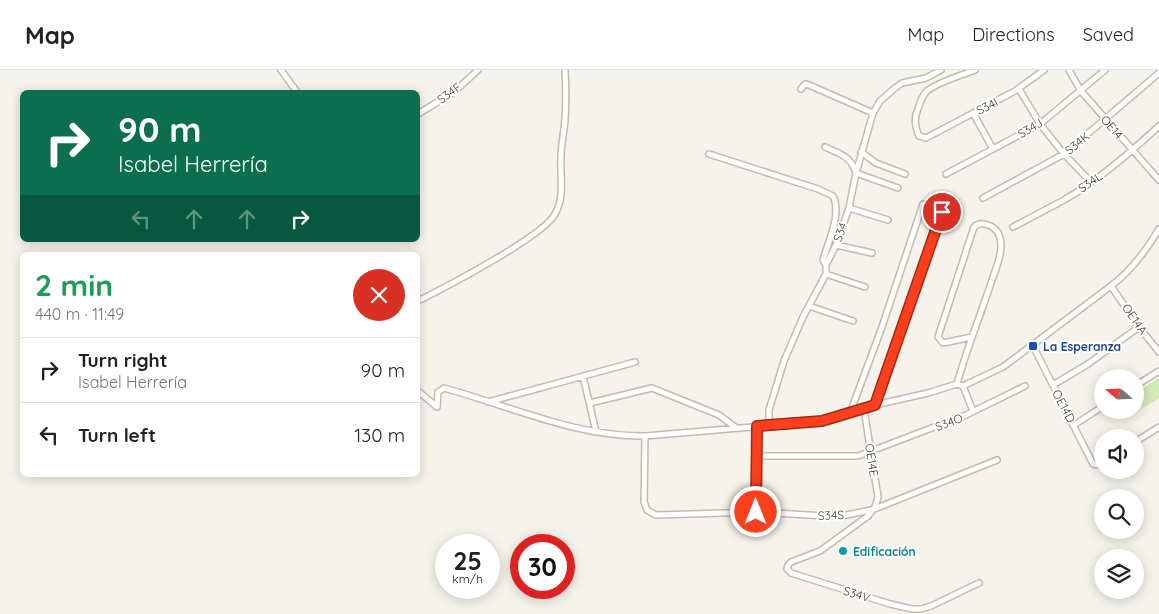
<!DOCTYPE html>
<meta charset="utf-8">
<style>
:root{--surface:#fff;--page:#f6f6f6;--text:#222;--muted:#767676;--line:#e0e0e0}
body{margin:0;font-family:Quicksand,sans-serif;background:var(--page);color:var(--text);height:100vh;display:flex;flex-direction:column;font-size:19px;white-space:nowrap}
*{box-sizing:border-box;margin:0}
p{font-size:16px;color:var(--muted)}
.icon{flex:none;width:28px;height:28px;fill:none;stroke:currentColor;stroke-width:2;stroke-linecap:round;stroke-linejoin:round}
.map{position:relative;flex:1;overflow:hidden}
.sheet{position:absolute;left:20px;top:182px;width:400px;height:225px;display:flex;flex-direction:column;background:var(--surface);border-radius:8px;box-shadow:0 2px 12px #0003}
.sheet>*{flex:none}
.hud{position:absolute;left:20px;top:20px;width:400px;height:152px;border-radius:8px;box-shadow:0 2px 12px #0003;background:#0b6e4f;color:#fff;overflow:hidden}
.needle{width:32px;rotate:289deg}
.fabs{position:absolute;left:1094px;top:299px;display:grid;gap:10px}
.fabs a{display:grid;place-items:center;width:50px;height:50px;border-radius:50%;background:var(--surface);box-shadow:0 2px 12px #0003;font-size:25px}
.speed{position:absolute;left:435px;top:464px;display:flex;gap:10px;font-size:25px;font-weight:700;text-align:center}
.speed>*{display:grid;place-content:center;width:65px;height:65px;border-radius:50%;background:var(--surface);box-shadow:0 2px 12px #0003;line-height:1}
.speed small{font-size:12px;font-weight:400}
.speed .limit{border:8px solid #d22;background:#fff;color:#111}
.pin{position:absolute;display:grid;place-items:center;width:42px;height:42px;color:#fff;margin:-21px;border:2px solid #fff;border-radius:50%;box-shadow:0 1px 5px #0007}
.me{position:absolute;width:55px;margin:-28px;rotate:0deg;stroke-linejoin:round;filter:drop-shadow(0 0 4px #0008)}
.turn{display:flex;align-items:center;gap:18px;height:105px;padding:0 15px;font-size:22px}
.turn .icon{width:65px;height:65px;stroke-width:2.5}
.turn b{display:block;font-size:35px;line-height:42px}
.lanes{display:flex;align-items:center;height:48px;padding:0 15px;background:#0003;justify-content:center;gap:25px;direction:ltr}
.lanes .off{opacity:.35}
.round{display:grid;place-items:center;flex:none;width:52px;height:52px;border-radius:26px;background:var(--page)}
.overview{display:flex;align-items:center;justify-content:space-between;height:85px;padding:0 15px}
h1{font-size:30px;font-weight:700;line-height:38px;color:#1e9e55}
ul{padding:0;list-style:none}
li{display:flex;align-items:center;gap:15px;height:65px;padding:0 15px;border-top:1px solid var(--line)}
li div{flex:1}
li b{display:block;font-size:19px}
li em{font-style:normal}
header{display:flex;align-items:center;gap:30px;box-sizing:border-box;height:70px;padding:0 25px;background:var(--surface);border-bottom:1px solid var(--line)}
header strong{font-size:24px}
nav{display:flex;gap:28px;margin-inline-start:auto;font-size:18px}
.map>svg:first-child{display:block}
.green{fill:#d2eab5}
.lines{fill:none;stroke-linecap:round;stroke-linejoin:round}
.minor-casing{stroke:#c2bbae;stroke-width:8}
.minor{stroke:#fff;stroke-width:5}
.route-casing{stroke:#a42913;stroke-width:12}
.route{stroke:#fc3f1d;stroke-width:9}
.transit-dot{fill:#1a4fb4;stroke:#fff;stroke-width:2}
.culture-dot{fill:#0f9aa8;stroke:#fff;stroke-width:2}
.labels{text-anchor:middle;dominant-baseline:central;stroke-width:4;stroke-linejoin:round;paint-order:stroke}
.street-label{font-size:12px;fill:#4b4439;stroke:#fff}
.transit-label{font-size:12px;font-weight:bold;fill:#164399;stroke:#fff;text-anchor:start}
.culture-label{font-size:12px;font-weight:bold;fill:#0d838f;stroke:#fff;text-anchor:start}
</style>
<header>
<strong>Map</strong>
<nav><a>Map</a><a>Directions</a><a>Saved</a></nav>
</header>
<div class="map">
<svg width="1159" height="544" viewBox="0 0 1159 544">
<rect width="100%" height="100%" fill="#f6f3ec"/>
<path class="green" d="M 1159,308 L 1159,328 L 1143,338 L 1135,323 Z"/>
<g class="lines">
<g class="minor-casing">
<path id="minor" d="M 281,0 L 297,22
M 975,0 C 960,6 940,11 927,21 C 922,26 920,32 918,39 C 914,47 915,57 919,66 L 926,68 L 1015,21 L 1044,0
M 1069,0 L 1081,21 L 1159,110
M 801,19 L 805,14 L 809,15 L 873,43
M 1019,19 L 1040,54 L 1064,84 L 1091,112
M 973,43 L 993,79
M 418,44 L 454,22 L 478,0
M 825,77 C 840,84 851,86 856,103 L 898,118
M 861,82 L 876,93 L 905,104
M 709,84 L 818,119 L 833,126 C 842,144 828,172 823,190 L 826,195
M 946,104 L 1040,54 L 1105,0
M 983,128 L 1064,84 L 1159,3
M 849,138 L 888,150
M 1013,157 C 1030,148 1047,139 1064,130 C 1099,110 1130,83 1159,56
M 836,175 L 872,183
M 826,204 L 865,217
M 1111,216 L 1139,257 L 1159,282
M 418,231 C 444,218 544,166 555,144 C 565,127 560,106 561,88 C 561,75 564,62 565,50 C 566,33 566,17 565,0
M 809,236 L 853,251
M 1033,276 L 1093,394 L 1096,395 L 1102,391
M 583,306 L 596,362
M 957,314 C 966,281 979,249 990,216 C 994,203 1001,189 1001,176 C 1001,166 997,158 988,155 C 983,153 978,153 974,157 L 938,267 L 943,273 L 972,267
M 1053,315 L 1088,294 L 1139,257
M 963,316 L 973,341
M 1135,316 L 1159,301
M 418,321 L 437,337
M 488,332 L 635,292
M 590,333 L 652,318 L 719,345 L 735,357
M 437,337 L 438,322 L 444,318 C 510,336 576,367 645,366 L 822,351 L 875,335 L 928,323 L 957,314 L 963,316 L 1003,297 L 1111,216 C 1132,200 1146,181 1159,159
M 864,339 L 878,427 L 875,437 L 868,446 L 820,481 L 791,492 L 788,495 L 787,499 L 791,503 L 890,534 L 912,539 L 921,539 L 931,536 L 979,513
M 850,343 L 882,257 L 923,134 L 942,142 L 875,335
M 769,355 L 769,340 L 784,291 L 803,247 L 826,204 L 826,195 L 836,175 L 849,138 L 856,103 L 873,43 L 880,31 L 895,18 L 902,13 L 926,8 L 941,0
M 1074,355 L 1102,337
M 645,366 L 644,432 L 647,440 L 656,445 L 756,442 L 825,446 L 846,445 L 872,440 L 997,390
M 1135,372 L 1159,357
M 756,386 L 858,386 L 966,345 L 1025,316
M 756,442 L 757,356"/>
</g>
<use href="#minor" class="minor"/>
</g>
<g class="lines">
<g class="route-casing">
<path id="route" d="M 756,442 L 757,356 L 822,351 L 875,335 L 942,142"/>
</g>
<use href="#route" class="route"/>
</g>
<rect class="transit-dot" x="1028" y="271" width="10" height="10" rx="2.5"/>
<circle class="culture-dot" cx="843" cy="481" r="5"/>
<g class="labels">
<g class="street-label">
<text transform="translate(449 23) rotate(-36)">S34F</text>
<text transform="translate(987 36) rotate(-27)">S34I</text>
<text transform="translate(1112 57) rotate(49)">OE14</text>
<text transform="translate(1030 58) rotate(-30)">S34J</text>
<text transform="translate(1077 73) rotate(-39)">S34K</text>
<text transform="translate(1090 112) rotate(-35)">S34L</text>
<text transform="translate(840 162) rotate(-70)">S34</text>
<text transform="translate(1135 249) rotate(55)">OE14A</text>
<text transform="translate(1064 336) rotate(62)">OE14D</text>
<text transform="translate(949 352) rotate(-21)">S34O</text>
<text transform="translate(872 390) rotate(81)">OE14E</text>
<text transform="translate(831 445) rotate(-2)">S34S</text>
<text transform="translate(857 524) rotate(17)">S34V</text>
</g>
<g class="transit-label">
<text x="1043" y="276">La Esperanza</text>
</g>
<g class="culture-label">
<text x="853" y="481">Edificación</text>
</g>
</g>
</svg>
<div class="fabs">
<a><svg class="needle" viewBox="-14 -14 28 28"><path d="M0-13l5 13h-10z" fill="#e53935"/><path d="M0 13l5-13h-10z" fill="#767676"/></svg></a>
<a><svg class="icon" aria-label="sound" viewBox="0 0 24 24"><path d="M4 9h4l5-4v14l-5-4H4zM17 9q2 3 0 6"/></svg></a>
<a><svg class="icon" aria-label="search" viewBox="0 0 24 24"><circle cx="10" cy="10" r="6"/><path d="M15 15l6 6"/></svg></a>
<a><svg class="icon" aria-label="layers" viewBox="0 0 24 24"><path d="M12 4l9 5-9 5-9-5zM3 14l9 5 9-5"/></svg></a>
</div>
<div class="speed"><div>25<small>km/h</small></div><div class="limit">30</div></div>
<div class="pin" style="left:942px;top:142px;background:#d93025"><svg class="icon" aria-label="arrive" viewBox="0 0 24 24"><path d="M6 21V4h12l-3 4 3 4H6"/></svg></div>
<svg class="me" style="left:756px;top:442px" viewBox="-20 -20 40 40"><circle r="17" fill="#fc3f1d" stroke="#fff" stroke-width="3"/><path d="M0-11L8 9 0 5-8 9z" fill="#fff"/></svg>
<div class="hud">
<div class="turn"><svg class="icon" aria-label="right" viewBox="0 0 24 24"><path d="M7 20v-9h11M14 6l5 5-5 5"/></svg><div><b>90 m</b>Isabel Herrería</div></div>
<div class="lanes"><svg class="icon off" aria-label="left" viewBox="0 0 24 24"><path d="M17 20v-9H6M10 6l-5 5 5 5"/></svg><svg class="icon off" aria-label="ahead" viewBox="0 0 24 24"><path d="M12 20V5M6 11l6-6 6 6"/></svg><svg class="icon off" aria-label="ahead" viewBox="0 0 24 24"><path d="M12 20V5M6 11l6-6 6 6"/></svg><svg class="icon" aria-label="right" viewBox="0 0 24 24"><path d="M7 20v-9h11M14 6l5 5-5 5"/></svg></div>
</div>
<section class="sheet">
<div class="overview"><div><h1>2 min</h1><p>440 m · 11:49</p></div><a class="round" style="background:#d93025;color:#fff"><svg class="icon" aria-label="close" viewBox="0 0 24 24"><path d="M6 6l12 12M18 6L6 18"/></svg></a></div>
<ul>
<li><svg class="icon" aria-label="right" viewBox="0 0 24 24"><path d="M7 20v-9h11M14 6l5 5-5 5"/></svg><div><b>Turn right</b><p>Isabel Herrería</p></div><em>90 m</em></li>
<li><svg class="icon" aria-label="left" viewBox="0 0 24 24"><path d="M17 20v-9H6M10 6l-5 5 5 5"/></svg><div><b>Turn left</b></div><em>130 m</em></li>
</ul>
</section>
</div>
